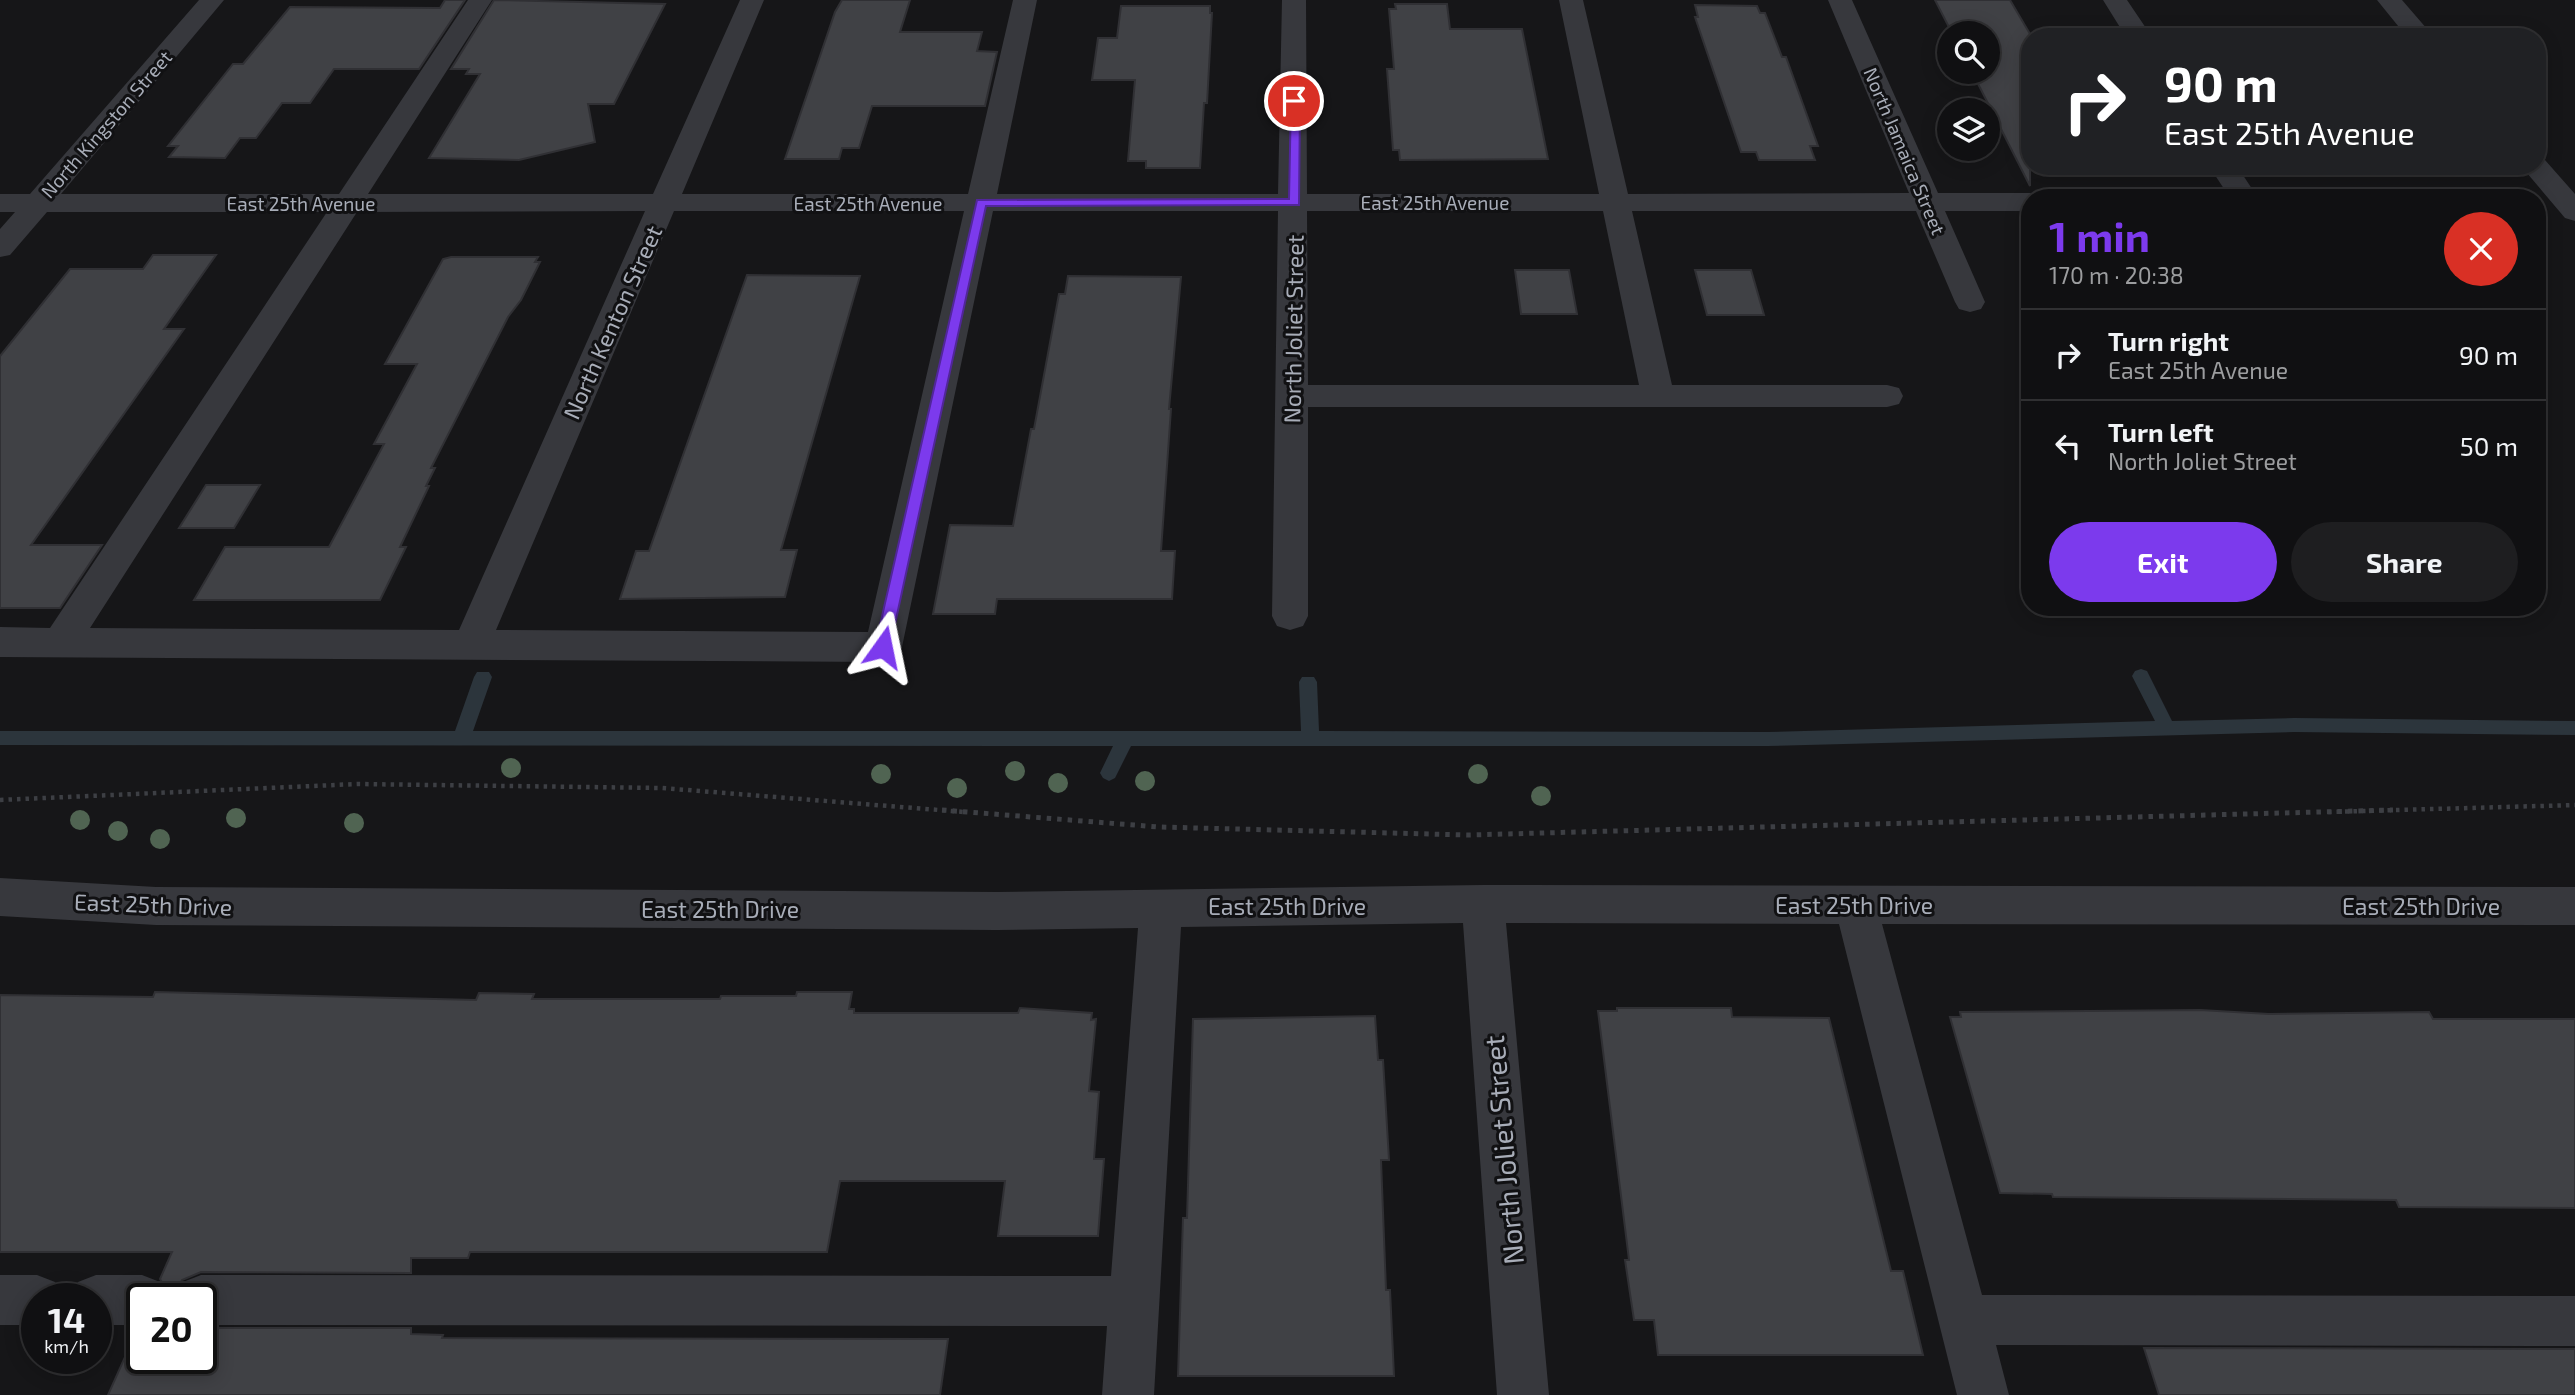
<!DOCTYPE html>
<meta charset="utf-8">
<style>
:root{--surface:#101012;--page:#1e1e20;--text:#f1f3f6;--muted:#9c9d9f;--line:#303032;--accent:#7c3aed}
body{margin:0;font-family:"Exo 2",sans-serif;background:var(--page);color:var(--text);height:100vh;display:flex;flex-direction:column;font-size:26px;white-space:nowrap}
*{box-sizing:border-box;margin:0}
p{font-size:23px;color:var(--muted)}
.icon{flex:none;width:38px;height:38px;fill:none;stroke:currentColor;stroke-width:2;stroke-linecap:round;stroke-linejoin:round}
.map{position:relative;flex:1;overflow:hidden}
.sheet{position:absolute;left:2021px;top:189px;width:525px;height:427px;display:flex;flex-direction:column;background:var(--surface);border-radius:28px;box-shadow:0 4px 18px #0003,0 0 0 2px var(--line)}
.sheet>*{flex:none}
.banner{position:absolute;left:2021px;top:28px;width:525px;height:147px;border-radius:28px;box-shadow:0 4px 18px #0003,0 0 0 2px var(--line);background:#202124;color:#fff;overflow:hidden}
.controls{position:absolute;left:1937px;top:21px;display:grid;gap:14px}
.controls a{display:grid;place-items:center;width:63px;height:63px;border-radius:50%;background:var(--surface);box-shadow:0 4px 18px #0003,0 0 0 2px var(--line);font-size:35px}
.speed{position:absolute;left:21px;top:1283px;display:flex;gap:14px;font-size:35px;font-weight:700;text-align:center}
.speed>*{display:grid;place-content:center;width:91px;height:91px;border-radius:50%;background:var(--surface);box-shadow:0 4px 18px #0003,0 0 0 2px var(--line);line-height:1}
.speed small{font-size:18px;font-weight:400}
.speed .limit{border:4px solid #111;border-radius:10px;background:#fff;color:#111}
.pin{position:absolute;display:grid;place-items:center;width:60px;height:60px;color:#fff;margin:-30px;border:4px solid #fff;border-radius:50%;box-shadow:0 2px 7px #0007}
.me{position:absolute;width:77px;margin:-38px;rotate:12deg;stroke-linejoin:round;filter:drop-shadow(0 0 5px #0008)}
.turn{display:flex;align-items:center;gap:24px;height:147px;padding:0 28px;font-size:32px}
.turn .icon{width:91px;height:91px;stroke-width:2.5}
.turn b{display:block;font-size:49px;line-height:60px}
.round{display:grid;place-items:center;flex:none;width:74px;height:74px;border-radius:37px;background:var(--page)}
.summary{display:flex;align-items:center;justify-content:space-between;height:119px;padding:0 28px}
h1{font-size:42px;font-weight:700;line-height:52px;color:var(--accent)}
.action{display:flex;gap:14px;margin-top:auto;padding:14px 28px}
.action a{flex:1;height:80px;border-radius:42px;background:var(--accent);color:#fff;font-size:28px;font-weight:700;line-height:80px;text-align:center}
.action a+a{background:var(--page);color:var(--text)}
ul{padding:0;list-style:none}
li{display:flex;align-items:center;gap:21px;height:91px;padding:0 28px;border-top:2px solid var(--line)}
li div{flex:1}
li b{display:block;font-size:26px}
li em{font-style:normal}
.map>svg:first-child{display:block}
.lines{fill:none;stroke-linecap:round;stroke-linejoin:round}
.stream{fill:#2c353c;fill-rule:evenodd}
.building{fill:#404145;stroke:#303034;stroke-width:2}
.path-far1{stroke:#3d3f44;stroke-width:4.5;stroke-dasharray:3.5 5;stroke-linecap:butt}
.path{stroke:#3d3f44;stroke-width:5;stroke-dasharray:4.5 6;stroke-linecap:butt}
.minor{fill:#37383d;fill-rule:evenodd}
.tree{fill:#506452}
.route{fill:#7c3aed;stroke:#51269a;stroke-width:2}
.labels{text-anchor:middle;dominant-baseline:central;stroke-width:6;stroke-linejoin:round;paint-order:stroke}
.far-street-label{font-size:19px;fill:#a8adb8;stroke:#111113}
.street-label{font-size:23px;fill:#a8adb8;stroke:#111113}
.near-street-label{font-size:28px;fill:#a8adb8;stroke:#111113}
</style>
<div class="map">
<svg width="2575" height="1395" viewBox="0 0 2575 1395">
<rect width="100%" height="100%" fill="#161618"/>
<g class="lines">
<path class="stream" d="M 2141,669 L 2147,671 L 2172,721 L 2294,718 L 2575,721 L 2575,735 L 2294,732 L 1767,746 L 1131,746 L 1115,778 L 1109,781 L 1103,778 L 1100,773 L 1113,746 L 0,745 L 0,731 L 455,731 L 474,677 L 477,672 L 489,672 L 492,677 L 473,731 L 1301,731 L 1299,682 L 1302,677 L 1314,677 L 1317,682 L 1319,731 L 1767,732 L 2155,721 L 2132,676 L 2135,671 Z"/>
</g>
<path class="building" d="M 445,0 L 465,0 L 419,69 L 334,69 L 310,103 L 282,103 L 256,138 L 240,138 L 225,158 L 169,157 L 178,146 L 168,146 L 233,64 L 243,64 L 290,7 L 440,8 Z
M 494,0 L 665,4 L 614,104 L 588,104 L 595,142 L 519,160 L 429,158 L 480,74 L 466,74 L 469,69 L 451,69 Z
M 842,0 L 910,0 L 900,32 L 982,32 L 977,51 L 997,52 L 985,106 L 872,106 L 859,148 L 842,148 L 839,159 L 785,159 L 835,12 Z
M 1935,0 L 2010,0 L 2030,34 L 2030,186 L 1972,72 L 1988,72 L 1988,33 L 1952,33 Z
M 1395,4 L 1447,4 L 1450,29 L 1522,29 L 1548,159 L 1400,160 L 1399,150 L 1393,150 L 1387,69 L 1394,69 L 1389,9 L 1396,9 Z
M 1695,5 L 1757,6 L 1760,13 L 1765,13 L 1782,57 L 1786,57 L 1818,146 L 1810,146 L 1815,160 L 1759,160 L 1756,152 L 1741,152 L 1695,17 L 1698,17 Z
M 1121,6 L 1210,6 L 1210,13 L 1212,13 L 1207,103 L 1204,103 L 1200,168 L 1146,168 L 1146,161 L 1128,161 L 1135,80 L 1092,80 L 1098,38 L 1117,38 Z
M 153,255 L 216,255 L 164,329 L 184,329 L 31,545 L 102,545 L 60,608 L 0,608 L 0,356 L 70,269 L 143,269 Z
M 451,257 L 538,257 L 535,262 L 540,262 L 521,300 L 508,317 L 431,468 L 435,468 L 426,486 L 429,486 L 400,547 L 406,547 L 380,600 L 194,600 L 225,547 L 329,547 L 384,444 L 374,444 L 417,364 L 385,364 L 443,259 Z
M 1515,270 L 1569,270 L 1577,314 L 1521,314 Z
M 1695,270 L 1751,270 L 1764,315 L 1707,315 Z
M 747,275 L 860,276 L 781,550 L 797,550 L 785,597 L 620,599 L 636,551 L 649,551 Z
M 1068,276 L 1181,277 L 1169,409 L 1171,409 L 1161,551 L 1175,551 L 1172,599 L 997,599 L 995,614 L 933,614 L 950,525 L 1013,526 L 1031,429 L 1034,429 L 1059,294 L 1065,294 Z
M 206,485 L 260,485 L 234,528 L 179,528 Z
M 155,992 L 476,1000 L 479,993 L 534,994 L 532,999 L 720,999 L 721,996 L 796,996 L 797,992 L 852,992 L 849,1009 L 854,1009 L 854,1013 L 1018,1013 L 1020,1008 L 1092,1013 L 1091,1020 L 1096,1019 L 1089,1091 L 1099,1092 L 1094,1159 L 1104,1159 L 1098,1236 L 998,1236 L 1005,1181 L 840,1181 L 827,1252 L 470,1252 L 468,1258 L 411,1258 L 411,1273 L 201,1272 L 182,1280 L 173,1298 L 170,1298 L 160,1279 L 172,1252 L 0,1252 L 0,995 L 153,997 Z
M 1617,1008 L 1731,1008 L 1732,1017 L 1829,1018 L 1891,1271 L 1903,1271 L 1923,1355 L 1658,1355 L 1654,1320 L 1634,1320 L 1625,1260 L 1629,1260 L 1598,1011 L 1617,1011 Z
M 2200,1010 L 2269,1014 L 2429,1012 L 2433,1019 L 2575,1019 L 2575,1208 L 2399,1207 L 2396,1200 L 2053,1197 L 2052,1194 L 2000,1193 L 1950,1017 L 1961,1017 L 1960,1012 Z
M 1375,1016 L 1378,1060 L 1383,1060 L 1389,1160 L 1381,1160 L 1386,1290 L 1390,1290 L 1394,1376 L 1178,1376 L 1183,1218 L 1187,1218 L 1193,1019 Z
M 138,1328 L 142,1328 L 142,1358 L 201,1358 L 201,1328 L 411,1328 L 411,1334 L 443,1335 L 442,1338 L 948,1339 L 940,1395 L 108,1395 Z
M 2144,1348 L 2575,1349 L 2575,1395 L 2159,1395 Z"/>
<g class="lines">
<path class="path-far1" d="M 0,800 L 357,784 L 662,788 L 964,812
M 2328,812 L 2575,805"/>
<path class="path" d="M 942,810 L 1159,827 L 1468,835 L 2393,810"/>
<path class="minor" d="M 199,0 L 224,0 L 61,194 L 339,194 L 468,0 L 492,0 L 368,194 L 653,194 L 740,0 L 764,0 L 682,194 L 968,194 L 1013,0 L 1037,0 L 997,194 L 1278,194 L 1282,0 L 1306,0 L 1307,194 L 1599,194 L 1559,0 L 1583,0 L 1628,194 L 1909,193 L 1828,0 L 1852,0 L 1938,193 L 2030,193 L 2041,198 L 2030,198 L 2030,211 L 1945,211 L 1985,302 L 1981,309 L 1970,312 L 1959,309 L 1955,302 L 1916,211 L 1632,211 L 1672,385 L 1887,385 L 1899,388 L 1903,396 L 1899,404 L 1887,407 L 1308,407 L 1308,616 L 1303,626 L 1290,630 L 1277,626 L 1272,616 L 1278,211 L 993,211 L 902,647 L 896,657 L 883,662 L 0,657 L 0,627 L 50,628 L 327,212 L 47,212 L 10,255 L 0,257 L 0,229 L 15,212 L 0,212 L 0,194 L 30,194 ZM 645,211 L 459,630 L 90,628 L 357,212 ZM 674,211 L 964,211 L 868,632 L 496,630 ZM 1307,211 L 1603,211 L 1639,385 L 1308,385 Z
M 2103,0 L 2127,0 L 2152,37 L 2126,37 Z
M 2377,0 L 2402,0 L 2434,37 L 2407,37 Z
M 2538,158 L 2545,160 L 2575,194 L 2575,221 L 2565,218 L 2521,166 L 2538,166 Z
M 2209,166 L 2237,166 L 2258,198 L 2230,198 Z
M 0,878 L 156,887 L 997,892 L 1483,885 L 2575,887 L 2575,925 L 1882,924 L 1982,1295 L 2575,1296 L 2575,1346 L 1996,1345 L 2009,1395 L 1957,1395 L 1839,924 L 1506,923 L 1549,1395 L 1497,1395 L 1463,923 L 1181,927 L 1154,1395 L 1102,1395 L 1107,1326 L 201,1325 L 201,1298 L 176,1298 L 183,1282 L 201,1275 L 1111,1276 L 1138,928 L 997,930 L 156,925 L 0,916 Z
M 0,1275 L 37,1275 L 55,1282 L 62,1298 L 37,1298 L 37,1325 L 0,1325 Z
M 96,1275 L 142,1275 L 160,1282 L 167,1298 L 142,1298 L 142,1325 L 96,1325 L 96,1298 L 71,1298 L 78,1282 Z"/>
</g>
<g class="tree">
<circle cx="511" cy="768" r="10"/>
<circle cx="1015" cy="771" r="10"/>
<circle cx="881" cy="774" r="10"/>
<circle cx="1478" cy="774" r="10"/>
<circle cx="1145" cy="781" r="10"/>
<circle cx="1058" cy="783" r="10"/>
<circle cx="957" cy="788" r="10"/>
<circle cx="1541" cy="796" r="10"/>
<circle cx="236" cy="818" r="10"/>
<circle cx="80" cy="820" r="10"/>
<circle cx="354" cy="823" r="10"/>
<circle cx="118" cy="831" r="10"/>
<circle cx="160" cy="839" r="10"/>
</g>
<path class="route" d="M 1291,99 L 1300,101 L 1299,205 L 986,206 L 890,647 L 883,653 L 877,651 L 875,647 L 977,200 L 1289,199 Z"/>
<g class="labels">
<g class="far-street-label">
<text transform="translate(106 124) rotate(-49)">North Kingston Street</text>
<text transform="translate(1905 151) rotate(67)">North Jamaica Street</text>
<text x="1435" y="202">East 25th Avenue</text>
<text x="301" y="203">East 25th Avenue</text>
<text x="868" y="203">East 25th Avenue</text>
</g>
<g class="street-label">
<text transform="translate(612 322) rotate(-66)">North Kenton Street</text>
<text transform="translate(1293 329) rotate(-89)">North Joliet Street</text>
<text transform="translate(153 904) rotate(2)">East 25th Drive</text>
<text x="1854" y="905">East 25th Drive</text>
<text x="1287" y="906">East 25th Drive</text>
<text x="2421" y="906">East 25th Drive</text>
<text x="720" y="909">East 25th Drive</text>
</g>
<g class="near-street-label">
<text transform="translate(1503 1150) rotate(-95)">North Joliet Street</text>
</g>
</g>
</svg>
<div class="controls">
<a><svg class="icon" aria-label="search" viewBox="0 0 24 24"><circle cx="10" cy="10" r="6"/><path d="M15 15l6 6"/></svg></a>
<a><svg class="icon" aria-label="layers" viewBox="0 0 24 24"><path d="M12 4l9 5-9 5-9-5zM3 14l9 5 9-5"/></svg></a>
</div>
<div class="speed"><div>14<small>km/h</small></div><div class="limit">20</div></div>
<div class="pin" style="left:1294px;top:101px;background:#d93025"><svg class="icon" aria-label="arrive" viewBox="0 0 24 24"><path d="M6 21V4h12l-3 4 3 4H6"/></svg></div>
<svg class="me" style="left:883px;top:647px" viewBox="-20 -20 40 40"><path d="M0-17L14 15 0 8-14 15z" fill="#7c3aed" stroke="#fff" stroke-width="4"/></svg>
<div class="banner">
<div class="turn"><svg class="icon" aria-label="right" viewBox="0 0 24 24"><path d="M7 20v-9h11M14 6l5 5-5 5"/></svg><div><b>90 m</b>East 25th Avenue</div></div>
</div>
<section class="sheet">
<div class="summary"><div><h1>1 min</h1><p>170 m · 20:38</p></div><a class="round" style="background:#d93025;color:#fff"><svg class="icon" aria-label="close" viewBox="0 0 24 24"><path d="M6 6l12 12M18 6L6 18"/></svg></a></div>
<ul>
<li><svg class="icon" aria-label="right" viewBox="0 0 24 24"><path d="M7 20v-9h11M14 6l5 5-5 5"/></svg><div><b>Turn right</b><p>East 25th Avenue</p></div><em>90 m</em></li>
<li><svg class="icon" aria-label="left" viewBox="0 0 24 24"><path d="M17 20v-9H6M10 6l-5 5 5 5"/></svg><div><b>Turn left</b><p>North Joliet Street</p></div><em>50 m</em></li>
</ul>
<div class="action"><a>Exit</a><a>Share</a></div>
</section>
</div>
